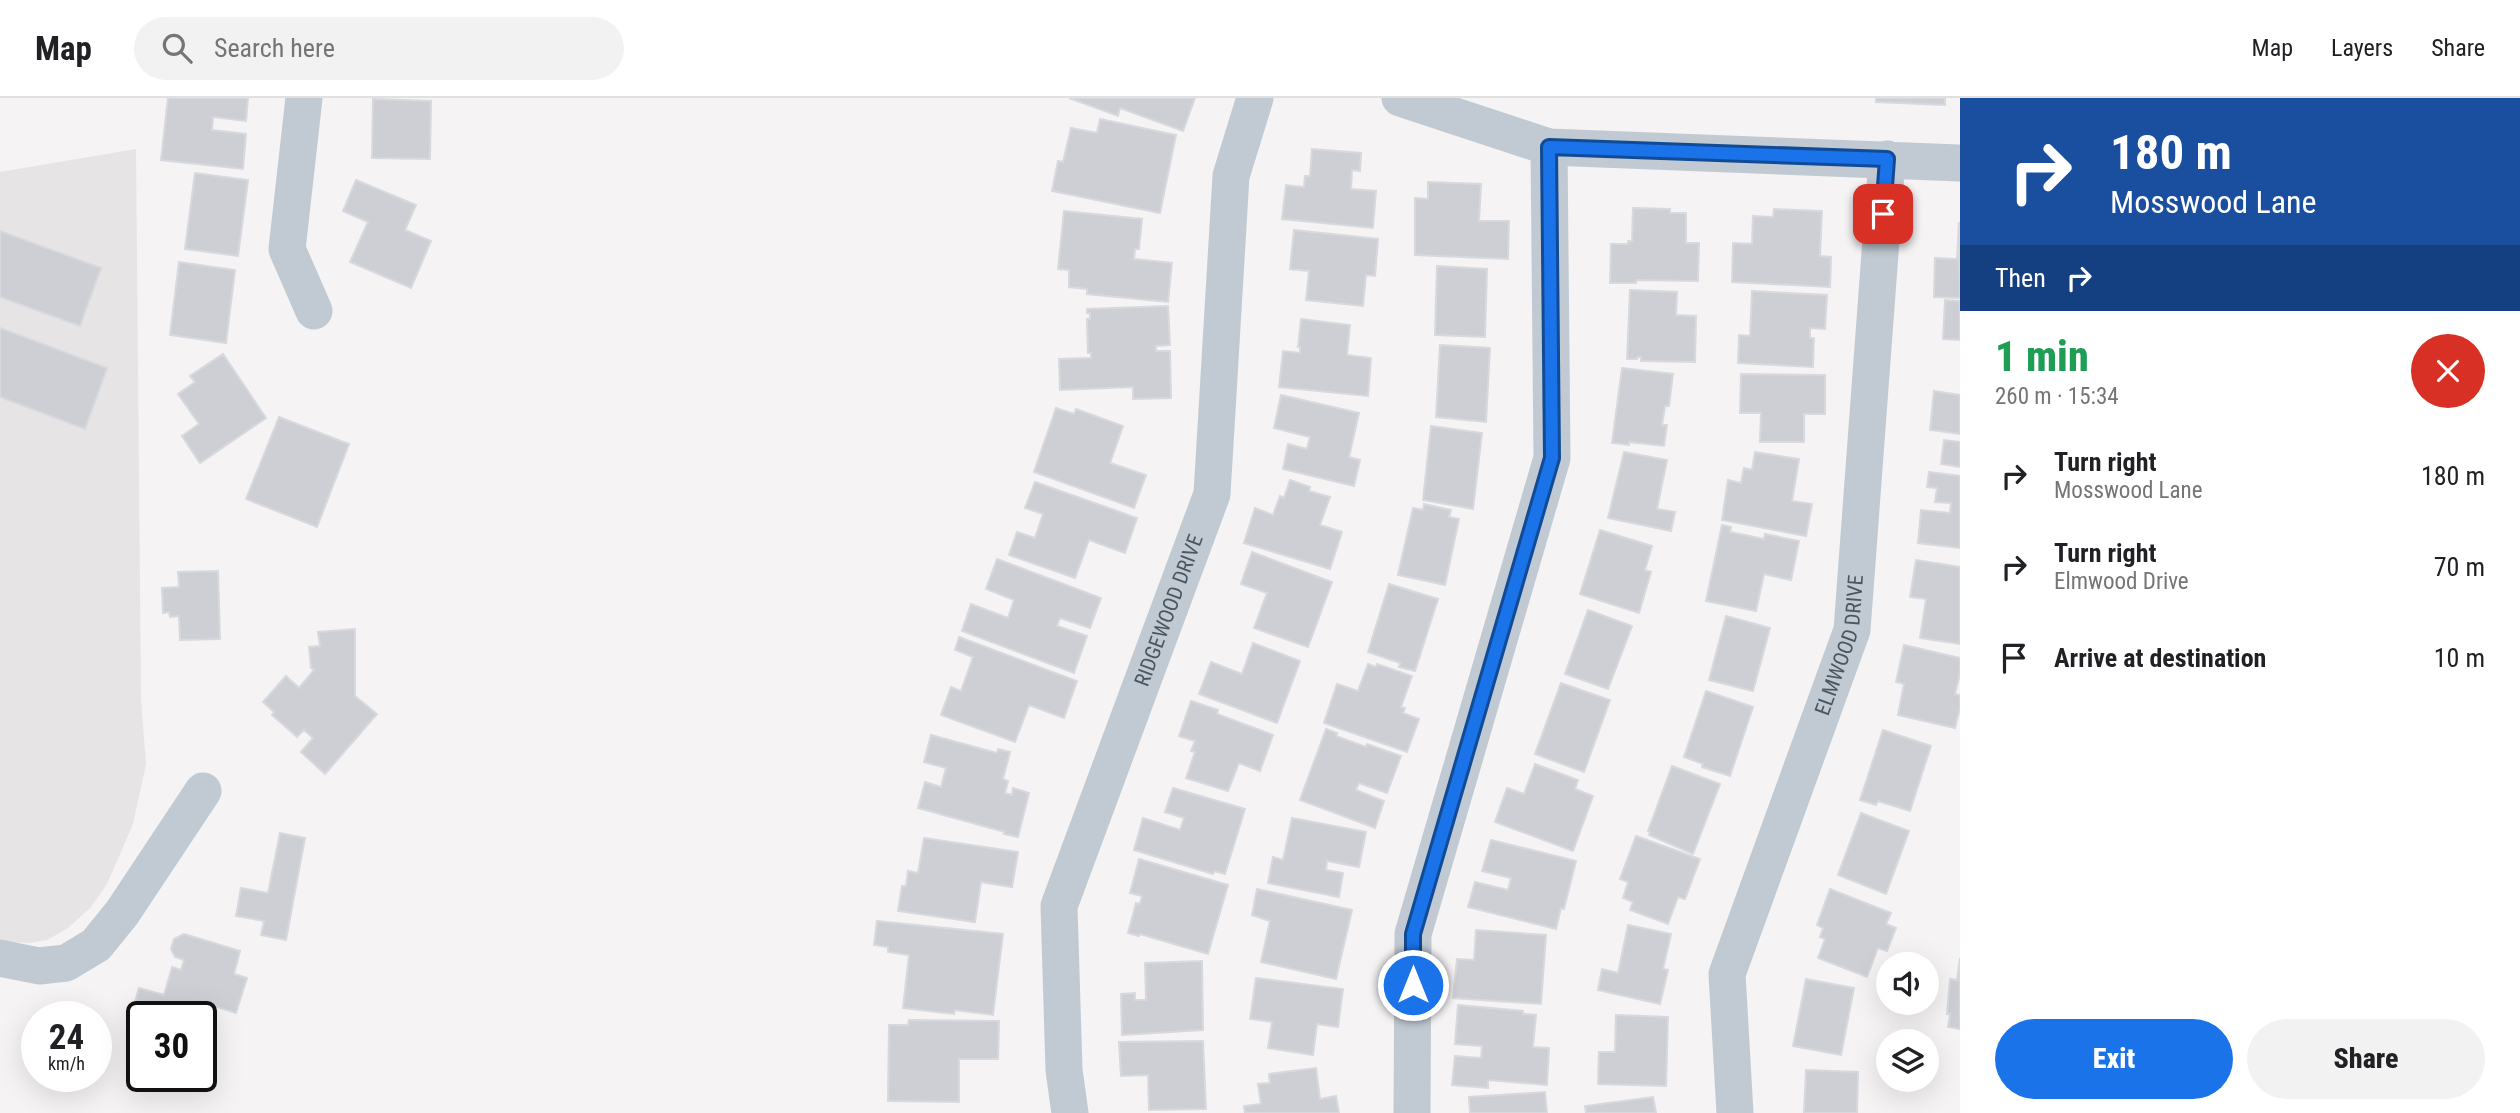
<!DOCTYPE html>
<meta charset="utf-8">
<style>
:root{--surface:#fff;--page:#f2f2f2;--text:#202124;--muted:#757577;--line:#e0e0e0;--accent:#1a73e8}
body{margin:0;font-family:"Roboto Condensed",sans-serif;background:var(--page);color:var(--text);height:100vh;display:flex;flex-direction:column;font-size:26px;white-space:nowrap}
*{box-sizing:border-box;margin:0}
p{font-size:23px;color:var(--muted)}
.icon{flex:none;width:38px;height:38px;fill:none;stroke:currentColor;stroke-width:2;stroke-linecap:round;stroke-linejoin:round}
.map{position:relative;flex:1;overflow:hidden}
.drawer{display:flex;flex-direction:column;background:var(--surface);width:560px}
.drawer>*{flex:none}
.hud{background:#1a4fa0;color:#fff;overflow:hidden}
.controls{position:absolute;left:1876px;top:854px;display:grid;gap:14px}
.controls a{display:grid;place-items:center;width:63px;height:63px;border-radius:50%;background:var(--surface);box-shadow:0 7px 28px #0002;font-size:35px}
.speed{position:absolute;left:21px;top:903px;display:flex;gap:14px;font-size:35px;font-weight:700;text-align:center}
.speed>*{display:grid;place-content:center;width:91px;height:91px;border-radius:50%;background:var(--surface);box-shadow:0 7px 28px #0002;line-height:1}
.speed small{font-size:18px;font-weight:400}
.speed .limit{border:4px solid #111;border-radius:10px;background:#fff;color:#111}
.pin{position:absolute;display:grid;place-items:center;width:60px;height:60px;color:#fff;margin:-30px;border-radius:14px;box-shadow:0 4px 10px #0006}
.me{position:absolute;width:77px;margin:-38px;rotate:0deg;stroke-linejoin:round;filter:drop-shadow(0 0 5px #0008)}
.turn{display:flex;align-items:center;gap:24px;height:147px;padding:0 35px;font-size:32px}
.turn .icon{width:91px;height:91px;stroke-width:2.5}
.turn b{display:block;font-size:49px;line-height:60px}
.then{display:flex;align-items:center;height:66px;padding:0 35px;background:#0003;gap:14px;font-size:26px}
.round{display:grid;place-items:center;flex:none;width:74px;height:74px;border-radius:37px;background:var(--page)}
.summary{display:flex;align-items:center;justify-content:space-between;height:119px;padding:0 35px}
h1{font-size:42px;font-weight:800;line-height:52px;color:#1e9e55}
.cta{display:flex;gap:14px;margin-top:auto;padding:14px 35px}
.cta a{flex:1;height:80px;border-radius:42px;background:var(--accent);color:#fff;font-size:28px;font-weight:800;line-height:80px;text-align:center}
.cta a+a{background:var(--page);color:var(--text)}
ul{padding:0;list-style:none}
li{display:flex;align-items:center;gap:21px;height:91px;padding:0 35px}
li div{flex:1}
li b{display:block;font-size:26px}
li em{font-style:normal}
header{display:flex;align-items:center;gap:42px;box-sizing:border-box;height:98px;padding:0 35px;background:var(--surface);border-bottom:2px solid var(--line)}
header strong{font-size:33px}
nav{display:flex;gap:38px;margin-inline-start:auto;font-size:24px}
.search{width:490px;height:63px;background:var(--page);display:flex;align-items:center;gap:18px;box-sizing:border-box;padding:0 24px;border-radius:38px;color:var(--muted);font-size:26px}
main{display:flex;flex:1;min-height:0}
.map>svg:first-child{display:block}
.education{fill:#e6e4e5}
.building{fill:#cdcfd5;stroke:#d7d9de;stroke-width:2}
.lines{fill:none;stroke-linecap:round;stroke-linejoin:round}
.minor{stroke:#c1cad2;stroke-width:37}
.route-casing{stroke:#114b97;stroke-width:18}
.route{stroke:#1a73e8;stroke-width:12}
.labels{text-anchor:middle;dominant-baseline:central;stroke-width:5;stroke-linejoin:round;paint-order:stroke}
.street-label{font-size:21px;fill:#4a5661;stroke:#fff}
</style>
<header>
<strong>Map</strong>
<div class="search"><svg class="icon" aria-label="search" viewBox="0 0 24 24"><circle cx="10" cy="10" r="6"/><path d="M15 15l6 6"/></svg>Search here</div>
<nav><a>Map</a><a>Layers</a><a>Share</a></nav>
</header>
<main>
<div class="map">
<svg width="1960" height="1015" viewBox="0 0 1960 1015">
<rect width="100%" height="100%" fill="#f5f3f3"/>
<path class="education" d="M 136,51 L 141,601 L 146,666 L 133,726 L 107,786 L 91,809 L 68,830 L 47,842 L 29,845 L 0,843 L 0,74 Z"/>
<path class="building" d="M 168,0 L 248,0 L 246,23 L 213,19 L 212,32 L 246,36 L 243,71 L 161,62 Z
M 1069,0 L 1195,0 L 1183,33 L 1120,10 L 1118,18 Z
M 1876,0 L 1945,0 L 1945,7 L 1876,4 Z
M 373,1 L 431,3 L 430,61 L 372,60 Z
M 1100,21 L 1176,37 L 1160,115 L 1052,93 L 1058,63 L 1063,64 L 1071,30 L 1097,35 Z
M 1312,51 L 1361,55 L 1360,73 L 1352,72 L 1351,91 L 1376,93 L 1373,130 L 1282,121 L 1286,87 L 1304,89 L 1305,78 L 1310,78 Z
M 195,75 L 248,82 L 238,158 L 185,151 Z
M 356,82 L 416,107 L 405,132 L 431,143 L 411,190 L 350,164 L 368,124 L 343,113 Z
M 1428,84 L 1481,86 L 1479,123 L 1509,123 L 1508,161 L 1415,157 L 1415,100 L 1428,101 Z
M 1633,110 L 1670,111 L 1670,115 L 1686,115 L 1686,145 L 1699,145 L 1698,183 L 1637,182 L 1636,185 L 1610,185 L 1611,146 L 1628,146 L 1628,143 L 1632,143 Z
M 1774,111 L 1822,113 L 1820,158 L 1831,159 L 1830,189 L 1732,184 L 1733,145 L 1752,146 L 1753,118 L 1773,119 Z
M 1064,113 L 1142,121 L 1139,151 L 1135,151 L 1134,161 L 1172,165 L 1168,204 L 1087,196 L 1087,191 L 1069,189 L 1069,172 L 1058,171 Z
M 1959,124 L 1960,200 L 1934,199 L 1935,160 L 1957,161 Z
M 1294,132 L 1378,141 L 1375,178 L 1366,177 L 1363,208 L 1306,202 L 1309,173 L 1290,171 Z
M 0,133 L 101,170 L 80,228 L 0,199 Z
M 179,164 L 235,172 L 226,245 L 170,237 Z
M 1437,168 L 1487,171 L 1485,239 L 1435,237 Z
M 1630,192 L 1677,194 L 1676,217 L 1696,218 L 1695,264 L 1641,263 L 1641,259 L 1637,259 L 1637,261 L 1627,261 Z
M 1752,193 L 1827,197 L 1825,231 L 1810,230 L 1810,240 L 1814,240 L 1813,269 L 1738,265 L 1739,237 L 1750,238 Z
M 1945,202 L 1960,203 L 1960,242 L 1943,241 Z
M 1168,208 L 1170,247 L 1156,248 L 1156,253 L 1170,253 L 1171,300 L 1133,301 L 1133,289 L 1060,292 L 1059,261 L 1091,260 L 1091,255 L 1088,255 L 1087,221 L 1090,221 L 1090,215 L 1087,215 L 1087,211 Z
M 1301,221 L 1350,227 L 1347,257 L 1371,260 L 1368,298 L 1279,289 L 1283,253 L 1300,255 L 1300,249 L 1298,249 Z
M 0,230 L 107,270 L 85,331 L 0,299 Z
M 1440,247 L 1490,250 L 1486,324 L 1436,319 Z
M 223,256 L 266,320 L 200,365 L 182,338 L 199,326 L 178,296 L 195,284 L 190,278 Z
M 1622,270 L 1673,276 L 1669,308 L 1665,308 L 1662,327 L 1667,327 L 1664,348 L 1629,344 L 1629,347 L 1612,345 Z
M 1741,276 L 1825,277 L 1825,316 L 1804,316 L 1804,344 L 1760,344 L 1761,315 L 1740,315 Z
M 1934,293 L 1960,297 L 1960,336 L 1930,332 Z
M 1281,297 L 1359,315 L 1349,359 L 1360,362 L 1354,388 L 1283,371 L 1288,346 L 1307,351 L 1310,339 L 1274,330 Z
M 1056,310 L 1074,316 L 1076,311 L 1123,328 L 1110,365 L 1146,377 L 1134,410 L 1034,374 Z
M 279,319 L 349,346 L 317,429 L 246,401 Z
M 1431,328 L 1482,335 L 1473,411 L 1423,402 Z
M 1944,342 L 1960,344 L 1960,369 L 1941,366 Z
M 1624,354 L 1667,362 L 1657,411 L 1675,414 L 1671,433 L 1608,420 Z
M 1755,354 L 1799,361 L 1792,403 L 1812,406 L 1806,438 L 1722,422 L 1728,382 L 1741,385 L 1744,370 L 1752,372 Z
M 1929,374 L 1960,378 L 1960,450 L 1918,445 L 1921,412 L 1950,415 L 1951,405 L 1935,404 L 1937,390 L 1927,389 Z
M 1290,382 L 1310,389 L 1309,393 L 1330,399 L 1320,427 L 1342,434 L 1330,471 L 1244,445 L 1255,410 L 1273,417 L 1280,398 L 1284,400 Z
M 1035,384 L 1137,420 L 1125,455 L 1089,442 L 1075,480 L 1009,457 L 1017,434 L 1035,440 L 1043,416 L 1025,410 Z
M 1424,406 L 1451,412 L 1449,419 L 1459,421 L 1445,487 L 1398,477 L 1413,410 L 1423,412 Z
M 1722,427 L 1731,429 L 1730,434 L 1764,441 L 1765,436 L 1799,443 L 1791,482 L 1764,476 L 1756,513 L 1706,503 Z
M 1600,432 L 1652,448 L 1645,472 L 1651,474 L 1639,515 L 1580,496 Z
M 1252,454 L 1332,484 L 1308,549 L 1254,530 L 1267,495 L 1241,486 Z
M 997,461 L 1101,500 L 1090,530 L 1060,520 L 1057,528 L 1087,538 L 1074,575 L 962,533 L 971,506 L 1008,520 L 1014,502 L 986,491 Z
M 1916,462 L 1960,469 L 1960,546 L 1920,540 L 1926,501 L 1910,499 Z
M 218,473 L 220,541 L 180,542 L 179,518 L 170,519 L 169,514 L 163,515 L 162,490 L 179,489 L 178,474 Z
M 1389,486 L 1438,501 L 1415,573 L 1399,569 L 1400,565 L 1368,554 Z
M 1588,512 L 1632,528 L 1608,591 L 1565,576 Z
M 1726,518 L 1770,530 L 1753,593 L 1709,582 Z
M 355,531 L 355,598 L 377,616 L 325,676 L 301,654 L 313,640 L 304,632 L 297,639 L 272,617 L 274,614 L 263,604 L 286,578 L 299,590 L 314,572 L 311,570 L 309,549 L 320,548 L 318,534 Z
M 959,539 L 1077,583 L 1064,620 L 1029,607 L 1015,644 L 941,617 L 951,589 L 961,593 L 973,559 L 955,552 Z
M 1253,545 L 1300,563 L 1277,625 L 1199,596 L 1211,564 L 1242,576 Z
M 1904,547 L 1960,560 L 1960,576 L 1955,596 L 1960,597 L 1960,610 L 1955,630 L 1898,617 L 1904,586 L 1896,584 Z
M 1368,566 L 1376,569 L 1377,566 L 1412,578 L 1401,609 L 1405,610 L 1403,615 L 1419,621 L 1407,654 L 1324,625 L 1337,586 L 1358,593 Z
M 1561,585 L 1610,602 L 1584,674 L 1535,656 Z
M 1706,593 L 1753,609 L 1730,678 L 1702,669 L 1703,666 L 1684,659 Z
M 1191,603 L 1218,612 L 1217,616 L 1273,637 L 1260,673 L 1239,665 L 1228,693 L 1186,680 L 1195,654 L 1191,653 L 1195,643 L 1179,638 Z
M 1326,631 L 1337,635 L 1336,638 L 1366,649 L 1367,646 L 1401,658 L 1387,695 L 1359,685 L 1356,692 L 1384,703 L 1375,730 L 1300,702 Z
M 1883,632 L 1931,648 L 1910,713 L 1878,703 L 1876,707 L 1860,702 Z
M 931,637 L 997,655 L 998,651 L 1010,654 L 1003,681 L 1008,683 L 1005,695 L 1012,697 L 1013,690 L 1029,695 L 1018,739 L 1004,736 L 1005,734 L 918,710 L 925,684 L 941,689 L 946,670 L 924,664 Z
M 1535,666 L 1578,682 L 1575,691 L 1593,698 L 1573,753 L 1495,724 L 1507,690 L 1524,696 Z
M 1672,668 L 1720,686 L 1693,756 L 1649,737 L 1650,734 L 1648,733 Z
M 1173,690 L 1245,711 L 1225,776 L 1214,773 L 1213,776 L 1134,752 L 1143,720 L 1180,732 L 1184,720 L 1165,714 Z
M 1861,715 L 1909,733 L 1886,796 L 1838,777 Z
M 1292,720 L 1366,734 L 1359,769 L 1327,763 L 1326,772 L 1343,775 L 1339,799 L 1268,785 L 1273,759 L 1283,762 Z
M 280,735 L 305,740 L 286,842 L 261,837 L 264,823 L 236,818 L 241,790 L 268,795 Z
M 1636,738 L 1700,761 L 1685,801 L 1678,799 L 1668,826 L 1630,812 L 1633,804 L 1623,800 L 1628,784 L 1620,781 Z
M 924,740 L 1018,754 L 1012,789 L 981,784 L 975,824 L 898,813 L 902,788 L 906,788 L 908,773 L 918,775 Z
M 1491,742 L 1576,763 L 1564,811 L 1561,810 L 1556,831 L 1468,809 L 1475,784 L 1508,792 L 1511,780 L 1482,773 Z
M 1139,761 L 1228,787 L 1208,856 L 1140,836 L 1139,838 L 1128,835 L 1136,805 L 1140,806 L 1142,798 L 1130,795 Z
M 1257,791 L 1352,812 L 1336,881 L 1261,864 L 1270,823 L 1252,817 Z
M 1830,791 L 1891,815 L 1886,826 L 1896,830 L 1887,853 L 1878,850 L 1867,879 L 1818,860 L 1825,841 L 1820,839 L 1823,830 L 1817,827 Z
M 877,823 L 1003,836 L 993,917 L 955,912 L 954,916 L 903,910 L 909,857 L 888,854 L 888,849 L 874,847 Z
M 1628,827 L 1671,836 L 1663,871 L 1668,872 L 1660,906 L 1598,892 L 1602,871 L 1618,875 Z
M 1476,832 L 1546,837 L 1541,906 L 1453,900 L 1457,861 L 1474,862 Z
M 184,836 L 240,853 L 234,876 L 247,880 L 236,915 L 205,905 L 201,919 L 142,919 L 142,928 L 129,924 L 139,890 L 164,897 L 172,869 L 181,872 L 184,862 L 175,859 L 171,851 L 174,841 Z
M 1960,860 L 1960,931 L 1948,929 L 1950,916 L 1947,916 L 1950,881 L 1957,882 Z
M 1202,863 L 1203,932 L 1122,937 L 1121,896 L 1135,895 L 1135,902 L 1146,902 L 1145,865 Z
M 1256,880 L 1343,891 L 1338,929 L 1317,926 L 1313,957 L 1268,950 L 1272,924 L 1250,921 Z
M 1806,881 L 1854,890 L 1841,957 L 1793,948 Z
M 1458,907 L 1523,913 L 1523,916 L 1536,917 L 1533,949 L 1549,950 L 1547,987 L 1488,982 L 1488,990 L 1452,987 L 1455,958 L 1481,960 L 1482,948 L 1455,946 Z
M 1616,917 L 1668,919 L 1666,988 L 1598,986 L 1599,954 L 1615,954 Z
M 909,922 L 999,923 L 998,961 L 959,961 L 959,1004 L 888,1003 L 889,927 L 908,927 Z
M 1203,943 L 1206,1011 L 1149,1012 L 1148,977 L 1121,978 L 1119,944 Z
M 1316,970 L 1320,1001 L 1336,998 L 1339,1015 L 1245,1015 L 1244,1008 L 1261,1006 L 1258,986 L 1270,985 L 1269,976 Z
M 1806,972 L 1858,974 L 1857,1015 L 1804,1015 Z
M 1545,994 L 1547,1015 L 1470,1015 L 1469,999 Z
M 1653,999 L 1656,1015 L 1586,1015 L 1585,1008 Z"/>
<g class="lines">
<g class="minor">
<path d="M 304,0 L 287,151 L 314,213"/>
<path d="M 1400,0 L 1549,49 L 1960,65"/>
<path d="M 0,860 L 39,868 L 66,865 L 96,847 L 122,815 L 203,693"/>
<path id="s1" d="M 1070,1015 L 1064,972 L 1059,808 L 1212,396 L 1231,78 L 1255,0"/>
<path d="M 1412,1015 L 1413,836 L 1552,360 L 1549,49"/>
<path id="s2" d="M 1735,1015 L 1727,876 L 1852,532 L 1887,61"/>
</g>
</g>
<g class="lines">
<g class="route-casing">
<path id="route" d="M 1413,887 L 1413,836 L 1552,360 L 1549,49 L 1887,61 L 1883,116"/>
</g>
<use href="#route" class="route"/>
</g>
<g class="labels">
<g class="street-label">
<text stroke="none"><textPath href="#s1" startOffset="523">RIDGEWOOD DRIVE</textPath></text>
<text stroke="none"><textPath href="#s2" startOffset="488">ELMWOOD DRIVE</textPath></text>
</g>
</g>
</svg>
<div class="controls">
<a><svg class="icon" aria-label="sound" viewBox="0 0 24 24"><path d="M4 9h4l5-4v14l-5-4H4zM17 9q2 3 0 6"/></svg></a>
<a><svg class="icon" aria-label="layers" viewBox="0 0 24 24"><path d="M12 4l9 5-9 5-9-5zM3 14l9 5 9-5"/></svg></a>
</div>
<div class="speed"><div>24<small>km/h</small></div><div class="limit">30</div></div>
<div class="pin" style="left:1883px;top:116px;background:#d93025"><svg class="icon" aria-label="arrive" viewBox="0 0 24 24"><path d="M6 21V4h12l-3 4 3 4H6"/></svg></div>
<svg class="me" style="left:1413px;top:887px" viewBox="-20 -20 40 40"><circle r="17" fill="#1a73e8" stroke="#fff" stroke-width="3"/><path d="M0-11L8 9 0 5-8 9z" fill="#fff"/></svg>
</div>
<section class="drawer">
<div class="hud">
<div class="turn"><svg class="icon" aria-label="right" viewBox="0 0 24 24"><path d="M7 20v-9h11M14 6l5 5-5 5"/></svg><div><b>180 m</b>Mosswood Lane</div></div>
<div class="then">Then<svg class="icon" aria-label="right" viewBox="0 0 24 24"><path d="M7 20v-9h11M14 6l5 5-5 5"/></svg></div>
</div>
<div class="summary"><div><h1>1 min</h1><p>260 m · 15:34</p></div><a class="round" style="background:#d93025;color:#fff"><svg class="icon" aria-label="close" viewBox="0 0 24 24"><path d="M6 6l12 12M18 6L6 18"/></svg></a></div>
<ul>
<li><svg class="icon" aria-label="right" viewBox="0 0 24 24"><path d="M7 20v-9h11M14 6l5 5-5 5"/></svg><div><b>Turn right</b><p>Mosswood Lane</p></div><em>180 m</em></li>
<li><svg class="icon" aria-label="right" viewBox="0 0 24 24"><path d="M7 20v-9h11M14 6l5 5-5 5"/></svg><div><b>Turn right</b><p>Elmwood Drive</p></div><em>70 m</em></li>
<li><svg class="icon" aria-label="arrive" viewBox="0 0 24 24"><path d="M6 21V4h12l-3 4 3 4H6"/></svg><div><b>Arrive at destination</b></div><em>10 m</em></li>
</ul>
<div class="cta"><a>Exit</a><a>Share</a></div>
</section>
</main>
